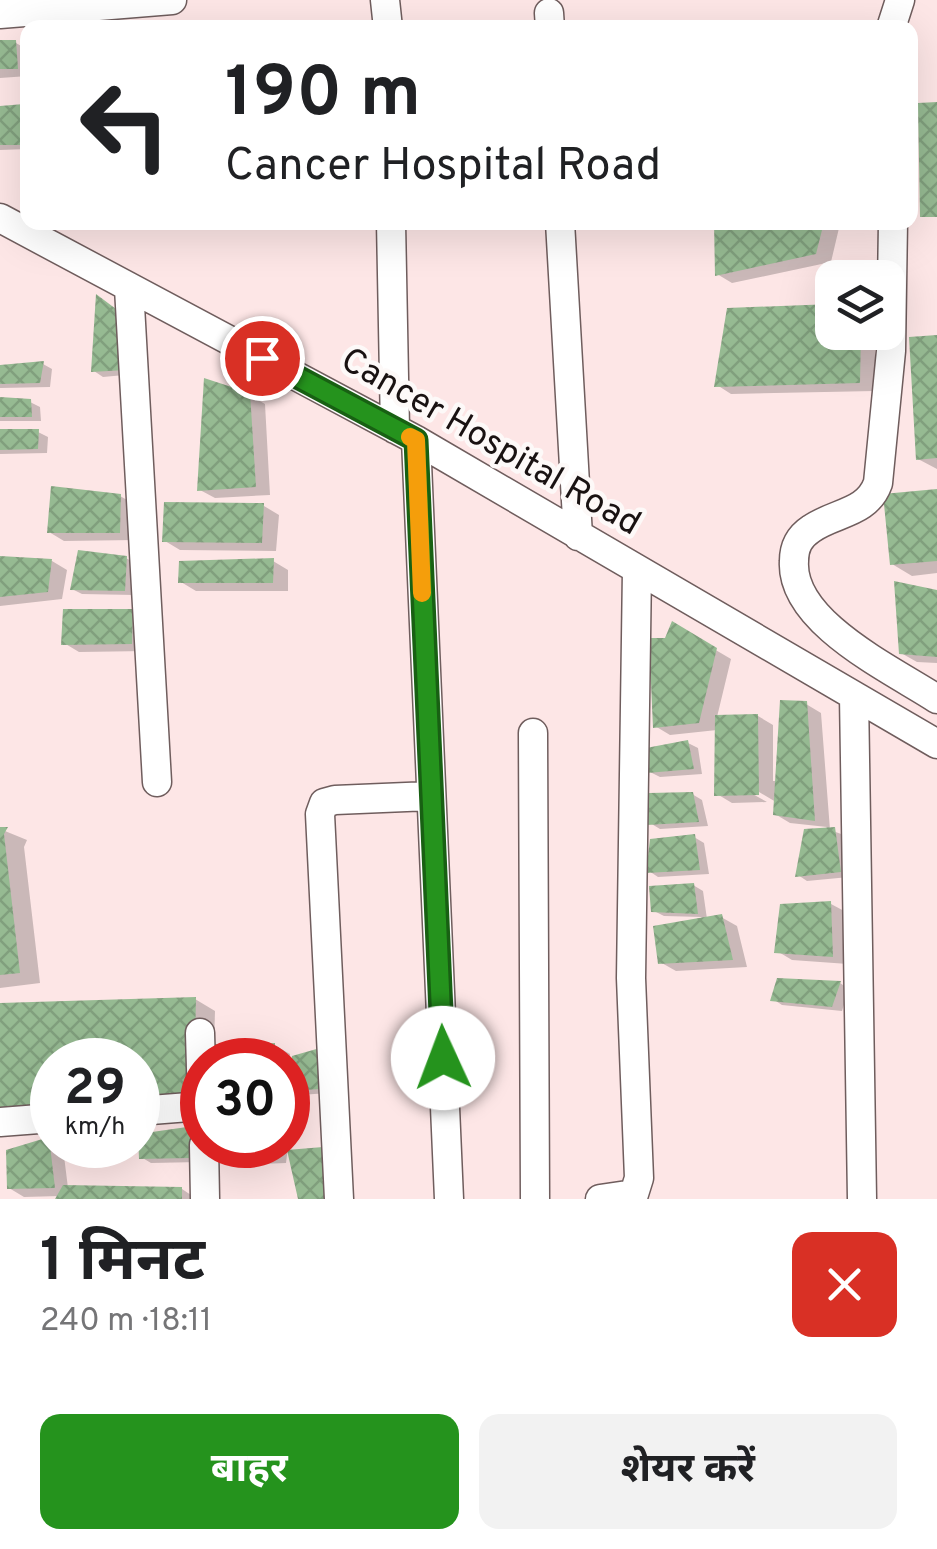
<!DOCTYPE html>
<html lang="hi">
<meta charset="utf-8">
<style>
:root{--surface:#fff;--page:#f2f2f2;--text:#202124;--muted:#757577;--accent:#25931d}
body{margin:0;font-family:Overpass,"Noto Sans Devanagari",sans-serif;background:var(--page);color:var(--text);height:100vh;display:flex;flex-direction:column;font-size:38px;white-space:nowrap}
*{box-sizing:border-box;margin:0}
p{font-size:32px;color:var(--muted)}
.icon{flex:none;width:55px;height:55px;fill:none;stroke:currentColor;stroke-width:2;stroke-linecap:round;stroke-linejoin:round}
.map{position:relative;height:1199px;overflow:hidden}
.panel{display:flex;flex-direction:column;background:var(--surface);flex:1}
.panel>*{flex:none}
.guide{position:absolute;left:20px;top:20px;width:898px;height:210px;border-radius:20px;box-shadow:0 10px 40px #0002;background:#fff;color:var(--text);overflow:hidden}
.buttons{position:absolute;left:815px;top:260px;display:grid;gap:20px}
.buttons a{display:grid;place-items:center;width:90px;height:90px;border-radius:20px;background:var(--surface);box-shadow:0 10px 40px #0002;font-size:50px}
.speed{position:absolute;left:30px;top:1038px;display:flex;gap:20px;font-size:50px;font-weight:700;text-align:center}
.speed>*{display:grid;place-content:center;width:130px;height:130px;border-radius:50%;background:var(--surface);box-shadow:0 10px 40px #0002;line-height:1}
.speed small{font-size:25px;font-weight:400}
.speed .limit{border:15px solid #d22;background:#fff;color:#111}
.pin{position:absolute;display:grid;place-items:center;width:85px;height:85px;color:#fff;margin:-42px;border:5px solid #fff;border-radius:50%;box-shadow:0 2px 10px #0007}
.me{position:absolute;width:110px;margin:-55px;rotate:358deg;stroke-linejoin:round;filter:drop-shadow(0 0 8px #0008)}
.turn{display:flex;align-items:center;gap:35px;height:210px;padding:0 40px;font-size:45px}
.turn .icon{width:130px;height:130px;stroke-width:2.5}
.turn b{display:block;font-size:70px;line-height:85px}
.round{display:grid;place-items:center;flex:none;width:105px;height:105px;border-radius:20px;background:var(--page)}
.head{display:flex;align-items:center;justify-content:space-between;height:170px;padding:0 40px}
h1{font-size:60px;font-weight:700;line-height:75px}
.action{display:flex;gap:20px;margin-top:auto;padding:20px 40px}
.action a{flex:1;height:115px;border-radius:20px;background:var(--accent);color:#fff;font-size:40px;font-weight:700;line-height:115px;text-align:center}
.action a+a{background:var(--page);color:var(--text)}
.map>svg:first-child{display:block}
.shadow{fill:#0003}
.building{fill:url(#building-cross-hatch)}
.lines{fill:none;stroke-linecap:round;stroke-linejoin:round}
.minor-casing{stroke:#6f5d5d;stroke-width:31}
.minor{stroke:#fff;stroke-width:28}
.route-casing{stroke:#186013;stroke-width:25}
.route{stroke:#25931d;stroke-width:18}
.slow{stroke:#f59e0b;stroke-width:18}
.labels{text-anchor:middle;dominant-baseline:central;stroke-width:9;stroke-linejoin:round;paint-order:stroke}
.street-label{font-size:35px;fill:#191212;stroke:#fdf9f8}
</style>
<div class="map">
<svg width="937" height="1199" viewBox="0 0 937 1199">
<defs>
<pattern id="building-cross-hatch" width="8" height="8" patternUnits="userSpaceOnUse" patternTransform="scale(2.5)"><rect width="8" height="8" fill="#96ba92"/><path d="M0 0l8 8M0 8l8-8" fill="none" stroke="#819f7d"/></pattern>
</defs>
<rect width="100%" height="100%" fill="#fde6e6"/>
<path class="shadow" d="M 0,42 L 16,43 L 28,50 L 28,76 L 0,78 Z
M 24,107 L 28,109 L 28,149 L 0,150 L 0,109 Z
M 717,222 L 830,222 L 839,228 L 831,262 L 732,283 L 717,274 Z
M 98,298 L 135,374 L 103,377 L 94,371 Z
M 832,306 L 832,332 L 875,332 L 875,391 L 731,394 L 717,385 L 729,310 Z
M 937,337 L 937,469 L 918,459 Z
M 43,364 L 52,369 L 50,387 L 0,388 L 0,367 Z
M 249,395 L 265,404 L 270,495 L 215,498 L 200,490 Z
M 0,399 L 30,402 L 40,407 L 41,421 L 0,421 Z
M 0,432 L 38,432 L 48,437 L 47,453 L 0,454 Z
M 937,491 L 937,573 L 912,576 L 892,564 Z
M 120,496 L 136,505 L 135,540 L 64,541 L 49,532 Z
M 264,506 L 279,515 L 276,551 L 180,550 L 165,541 Z
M 0,558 L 52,561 L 67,570 L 62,599 L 0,606 Z
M 126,558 L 136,564 L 134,595 L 82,594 L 72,589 Z
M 273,561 L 288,570 L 288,591 L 196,591 L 181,582 Z
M 937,593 L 937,663 L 917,662 L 901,653 Z
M 132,612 L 148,621 L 147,651 L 79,652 L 64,643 Z
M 673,625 L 731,659 L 717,717 L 758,716 L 773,725 L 773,781 L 777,781 L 806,704 L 821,713 L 830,830 L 844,835 L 849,877 L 807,881 L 798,875 L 827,827 L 790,823 L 775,814 L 776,802 L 749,786 L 747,791 L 767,802 L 732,803 L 717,794 L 717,730 L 670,735 L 655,726 L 667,640 Z
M 688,743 L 698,748 L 702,774 L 660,777 L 650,772 Z
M 692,794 L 702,800 L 708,826 L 660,829 L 650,823 Z
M 0,829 L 27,840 L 24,847 L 40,983 L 0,988 Z
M 694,837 L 704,843 L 709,874 L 658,877 L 649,871 Z
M 693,885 L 703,891 L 707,919 L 721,917 L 737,926 L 747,967 L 676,971 L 660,962 L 702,917 L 664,916 L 654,911 Z
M 831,904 L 846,912 L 848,964 L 792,960 L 777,951 Z
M 840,983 L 849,989 L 842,1011 L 782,1005 L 773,999 Z
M 195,999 L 215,1011 L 214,1047 L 274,1045 L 290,1054 L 289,1071 L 330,1093 L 299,1095 L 290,1089 L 288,1060 L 202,1060 L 138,1113 L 138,1060 L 52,1060 L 52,1118 L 0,1005 Z
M 288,1111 L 292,1114 L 286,1163 L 235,1165 L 220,1156 L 220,1145 L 288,1145 Z
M 195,1131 L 202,1135 L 200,1162 L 151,1163 L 141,1157 Z
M 48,1140 L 63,1148 L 68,1188 L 182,1189 L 197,1199 L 58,1199 L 60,1196 L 24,1197 L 9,1188 Z"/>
<path class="building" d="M 0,40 L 16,40 L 18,69 L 0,69 Z
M 937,102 L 937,217 L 920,217 L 918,103 Z
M 24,104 L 23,145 L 0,145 L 0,106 Z
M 714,222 L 824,222 L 816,254 L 715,276 Z
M 96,294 L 120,312 L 126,370 L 91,372 Z
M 832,304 L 832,332 L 861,332 L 860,383 L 714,387 L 727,308 Z
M 937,335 L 937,458 L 916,460 L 909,337 Z
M 44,361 L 40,383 L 0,384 L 0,365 Z
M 204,378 L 250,393 L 256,487 L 197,491 Z
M 0,397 L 31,399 L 32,417 L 0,417 Z
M 0,429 L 39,429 L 38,449 L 0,450 Z
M 51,486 L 121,494 L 120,533 L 47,533 Z
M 937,489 L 937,561 L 890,565 L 883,494 Z
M 164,502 L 264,503 L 262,543 L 162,542 Z
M 78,550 L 127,556 L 125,591 L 70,590 Z
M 0,556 L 52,559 L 48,592 L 0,597 Z
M 274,558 L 273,583 L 178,583 L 179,561 Z
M 894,581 L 937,590 L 937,657 L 899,654 Z
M 63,609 L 133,609 L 132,644 L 61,645 Z
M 672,621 L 717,648 L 699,723 L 653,728 L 649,638 L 665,638 Z
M 780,700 L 807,701 L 815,821 L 773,815 Z
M 758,714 L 759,795 L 714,796 L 715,715 Z
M 688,740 L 694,769 L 647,773 L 646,748 Z
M 693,792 L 699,822 L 647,825 L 649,793 Z
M 0,827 L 8,827 L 4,834 L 20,973 L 0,975 Z
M 835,827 L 841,872 L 795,877 L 804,829 Z
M 695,834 L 700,870 L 646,873 L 650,839 Z
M 694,883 L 698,914 L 651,912 L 649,886 Z
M 831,901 L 833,957 L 774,953 L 780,904 Z
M 722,914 L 733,960 L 658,964 L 653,926 Z
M 777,978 L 841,981 L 832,1007 L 770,1001 Z
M 196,997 L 194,1098 L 138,1101 L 138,1060 L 52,1060 L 52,1106 L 0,1110 L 0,1003 Z
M 275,1043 L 274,1060 L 215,1060 L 215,1044 Z
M 320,1048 L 321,1089 L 288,1091 L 292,1056 Z
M 187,1127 L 195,1128 L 191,1158 L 139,1159 L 138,1134 Z
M 49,1137 L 55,1188 L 7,1189 L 6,1150 Z
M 218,1145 L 272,1145 L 271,1156 L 218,1157 Z
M 323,1147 L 327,1199 L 298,1199 L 287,1150 Z
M 63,1185 L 182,1187 L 182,1199 L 55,1199 Z"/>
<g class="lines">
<g class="minor-casing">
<path id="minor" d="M 385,0 L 388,28
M 549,13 L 550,28
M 0,14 L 172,0
M 891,28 L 900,0
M 0,218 L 416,440 L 937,744
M 391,222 L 395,429
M 560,222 L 578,536
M 893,222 L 891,351 L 878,483 C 867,514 835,512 811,529 C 799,537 794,547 794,561 C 790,622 891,669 937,699
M 129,288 L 157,782
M 416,440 L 449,1199
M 854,696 L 862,1199
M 533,733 L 535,1199
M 200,1033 L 202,1103
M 138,1111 L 202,1106
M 0,1122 L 52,1118
M 204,1145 L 205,1199
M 339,1199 L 320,814 L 324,803 L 335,800 L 430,796
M 600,1199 L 634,1194 L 639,1178 L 631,978 L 637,570"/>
</g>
<use href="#minor" class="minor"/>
</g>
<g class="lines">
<g class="route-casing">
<path id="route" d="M 262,358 L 416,440 L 443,1058"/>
</g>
<use href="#route" class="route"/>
<path class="slow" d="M 410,437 L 416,440 L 422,593"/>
</g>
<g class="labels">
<g class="street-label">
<text transform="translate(490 443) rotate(30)">Cancer Hospital Road</text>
</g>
</g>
</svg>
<div class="buttons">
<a><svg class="icon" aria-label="layers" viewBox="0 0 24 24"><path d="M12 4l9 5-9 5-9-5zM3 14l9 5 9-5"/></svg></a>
</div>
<div class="speed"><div>29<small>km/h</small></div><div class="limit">30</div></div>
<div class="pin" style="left:262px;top:358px;background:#d93025"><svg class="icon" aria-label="arrive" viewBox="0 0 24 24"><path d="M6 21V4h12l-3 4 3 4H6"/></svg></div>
<svg class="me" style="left:443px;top:1058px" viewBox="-20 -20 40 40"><circle r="19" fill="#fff"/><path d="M0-13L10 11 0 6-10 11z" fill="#25931d"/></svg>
<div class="guide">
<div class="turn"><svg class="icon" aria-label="left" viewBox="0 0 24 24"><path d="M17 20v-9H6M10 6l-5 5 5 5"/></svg><div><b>190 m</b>Cancer Hospital Road</div></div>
</div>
</div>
<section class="panel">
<div class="head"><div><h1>1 मिनट</h1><p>240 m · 18:11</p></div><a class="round" style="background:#d93025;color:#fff"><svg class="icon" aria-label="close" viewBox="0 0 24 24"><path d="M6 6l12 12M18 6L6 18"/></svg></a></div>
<div class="action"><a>बाहर</a><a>शेयर करें</a></div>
</section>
